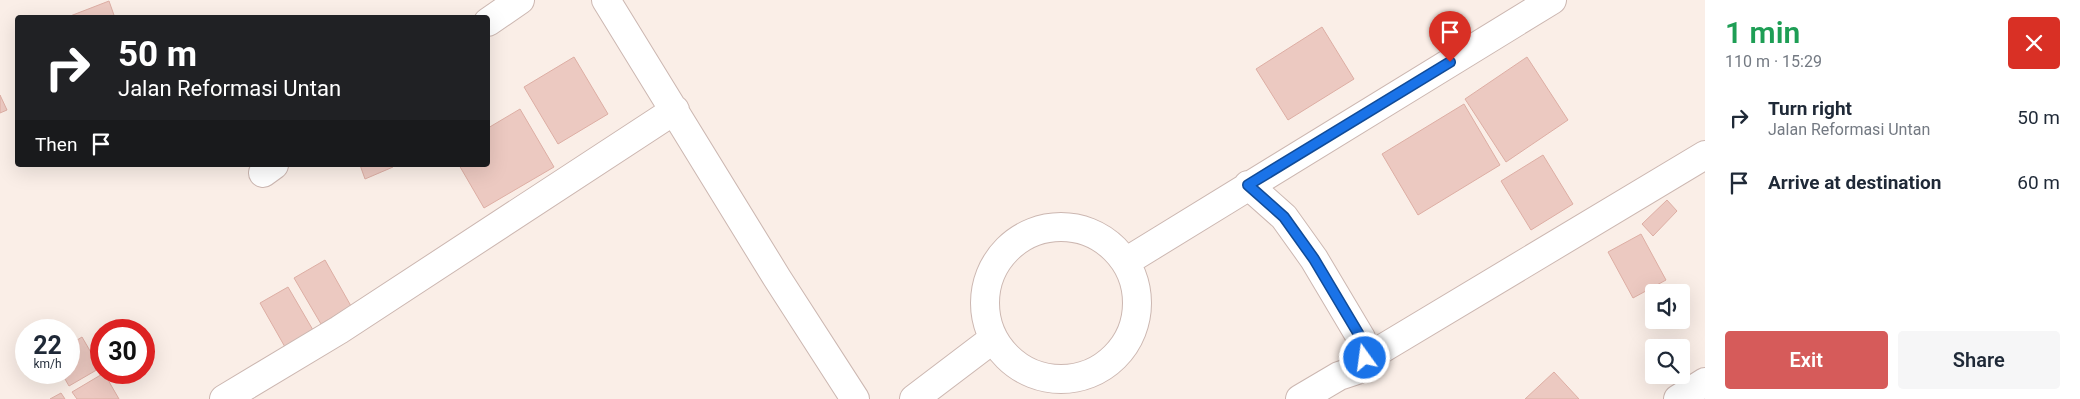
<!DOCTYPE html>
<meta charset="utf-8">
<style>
:root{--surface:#fff;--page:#f6f6f7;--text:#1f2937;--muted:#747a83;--accent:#d65b5a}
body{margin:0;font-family:Roboto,sans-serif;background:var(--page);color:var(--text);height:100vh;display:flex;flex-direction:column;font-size:19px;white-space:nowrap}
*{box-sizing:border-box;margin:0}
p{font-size:16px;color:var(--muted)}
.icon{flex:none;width:28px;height:28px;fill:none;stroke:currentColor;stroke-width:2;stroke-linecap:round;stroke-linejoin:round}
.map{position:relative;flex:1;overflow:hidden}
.side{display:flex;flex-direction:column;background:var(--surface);width:375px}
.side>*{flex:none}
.hud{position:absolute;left:15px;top:15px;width:475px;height:152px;border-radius:5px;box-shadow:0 5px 20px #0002;background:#202124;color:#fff;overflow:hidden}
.fabs{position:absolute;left:1645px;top:284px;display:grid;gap:10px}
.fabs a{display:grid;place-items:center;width:45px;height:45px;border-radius:5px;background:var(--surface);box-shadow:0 5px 20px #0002;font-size:25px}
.speed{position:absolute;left:15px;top:319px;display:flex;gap:10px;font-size:25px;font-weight:700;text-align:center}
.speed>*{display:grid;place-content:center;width:65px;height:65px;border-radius:50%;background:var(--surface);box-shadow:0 5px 20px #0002;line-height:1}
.speed small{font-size:12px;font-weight:400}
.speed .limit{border:8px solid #d22;background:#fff;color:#111}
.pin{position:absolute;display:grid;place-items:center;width:42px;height:42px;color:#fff;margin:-51px -21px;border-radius:50% 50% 50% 0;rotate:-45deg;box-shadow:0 0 5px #0007}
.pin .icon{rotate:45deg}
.me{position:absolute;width:55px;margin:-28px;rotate:346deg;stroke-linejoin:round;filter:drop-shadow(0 0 4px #0008)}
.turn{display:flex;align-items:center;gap:18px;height:105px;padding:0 20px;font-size:22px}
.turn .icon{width:65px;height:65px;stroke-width:2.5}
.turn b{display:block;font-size:35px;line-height:42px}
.then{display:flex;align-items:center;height:48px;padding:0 20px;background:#0003;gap:10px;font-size:19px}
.round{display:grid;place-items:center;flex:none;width:52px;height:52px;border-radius:5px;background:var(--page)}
.summary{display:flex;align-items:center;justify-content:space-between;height:85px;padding:0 20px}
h1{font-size:30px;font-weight:600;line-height:38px;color:#1e9e55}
.button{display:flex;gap:10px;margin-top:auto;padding:10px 20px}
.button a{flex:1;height:58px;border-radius:5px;background:var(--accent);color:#fff;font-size:20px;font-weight:600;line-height:58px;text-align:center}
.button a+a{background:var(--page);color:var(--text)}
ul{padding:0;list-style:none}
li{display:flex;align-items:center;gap:15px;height:65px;padding:0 20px}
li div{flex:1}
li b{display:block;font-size:19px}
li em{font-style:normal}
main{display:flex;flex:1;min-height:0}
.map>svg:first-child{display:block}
.building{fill:#ecc9c1;stroke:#ddaea4}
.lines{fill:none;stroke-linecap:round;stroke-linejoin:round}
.minor-casing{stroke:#ccb7b1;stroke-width:30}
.minor{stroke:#fff;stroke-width:28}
.route-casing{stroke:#114b97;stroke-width:12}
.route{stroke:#1a73e8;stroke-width:9}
</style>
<main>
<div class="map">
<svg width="1705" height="399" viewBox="0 0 1705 399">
<rect width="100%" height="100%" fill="#faeee7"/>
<path class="building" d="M 109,1 L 115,18 L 65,18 Z
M 1322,27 L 1354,79 L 1288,120 L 1256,69 Z
M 574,57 L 608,114 L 558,144 L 524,87 Z
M 1527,57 L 1568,120 L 1506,162 L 1465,99 Z
M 0,95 L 7,110 L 0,113 Z
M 1464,104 L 1500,165 L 1418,215 L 1382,154 Z
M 520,109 L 554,167 L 484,208 L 459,165 L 488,165 L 488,128 Z
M 1543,155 L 1573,204 L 1531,230 L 1501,181 Z
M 360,165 L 391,165 L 393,167 L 365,179 Z
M 1667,200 L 1677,211 L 1653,236 L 1642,224 Z
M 1641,234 L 1666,280 L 1633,298 L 1608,252 Z
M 325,260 L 351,306 L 321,324 L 294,278 Z
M 288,287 L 313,330 L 285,347 L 260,303 Z
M 82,337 L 100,368 L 69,386 L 61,372 L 69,372 L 69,345 Z
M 1554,372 L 1579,399 L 1525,399 Z
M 104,373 L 119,399 L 77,399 L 72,392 Z
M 61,393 L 65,399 L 50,399 Z"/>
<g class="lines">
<g class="minor-casing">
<path id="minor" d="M 606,0 L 777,278 L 855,399
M 488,22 L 520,0
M 263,173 L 274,165
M 1248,185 L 1284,217 L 1314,259 L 1361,338 L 1365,359 L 1357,370 L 1339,376 L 1300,399
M985 303a76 76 0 1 1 152 0a76 76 0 1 1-152 0Z
M 1127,261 L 1552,0
M 1365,359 L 1705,155
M 224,399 L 339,330 L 675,110
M 914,399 L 993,339
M 1678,399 L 1705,382"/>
</g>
<use href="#minor" class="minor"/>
</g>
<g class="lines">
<g class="route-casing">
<path id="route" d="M 1365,358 L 1361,338 L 1314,259 L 1284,217 L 1248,185 L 1450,62"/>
</g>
<use href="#route" class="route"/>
</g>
</svg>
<div class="fabs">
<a><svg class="icon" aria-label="sound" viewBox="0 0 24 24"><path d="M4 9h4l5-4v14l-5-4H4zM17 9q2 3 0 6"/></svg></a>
<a><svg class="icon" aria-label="search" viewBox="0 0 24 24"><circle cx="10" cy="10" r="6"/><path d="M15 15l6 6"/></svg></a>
</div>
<div class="speed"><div>22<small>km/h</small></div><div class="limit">30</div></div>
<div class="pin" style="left:1450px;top:62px;background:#d93025"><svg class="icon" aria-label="arrive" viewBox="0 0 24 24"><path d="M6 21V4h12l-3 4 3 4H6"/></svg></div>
<svg class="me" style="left:1365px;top:358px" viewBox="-20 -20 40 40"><circle r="17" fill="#1a73e8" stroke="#fff" stroke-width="3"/><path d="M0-11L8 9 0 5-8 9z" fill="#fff"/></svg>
<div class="hud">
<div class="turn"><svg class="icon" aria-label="right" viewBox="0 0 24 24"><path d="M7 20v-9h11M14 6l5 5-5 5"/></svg><div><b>50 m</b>Jalan Reformasi Untan</div></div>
<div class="then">Then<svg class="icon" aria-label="arrive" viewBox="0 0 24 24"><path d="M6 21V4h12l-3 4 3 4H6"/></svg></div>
</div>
</div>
<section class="side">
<div class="summary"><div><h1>1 min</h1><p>110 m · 15:29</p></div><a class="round" style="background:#d93025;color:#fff"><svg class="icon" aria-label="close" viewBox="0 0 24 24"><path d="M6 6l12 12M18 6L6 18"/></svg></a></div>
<ul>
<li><svg class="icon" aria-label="right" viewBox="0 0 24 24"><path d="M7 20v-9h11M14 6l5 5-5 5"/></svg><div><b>Turn right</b><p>Jalan Reformasi Untan</p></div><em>50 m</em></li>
<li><svg class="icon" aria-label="arrive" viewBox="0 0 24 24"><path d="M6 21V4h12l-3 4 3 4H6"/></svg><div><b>Arrive at destination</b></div><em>60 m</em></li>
</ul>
<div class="button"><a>Exit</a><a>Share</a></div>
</section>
</main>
